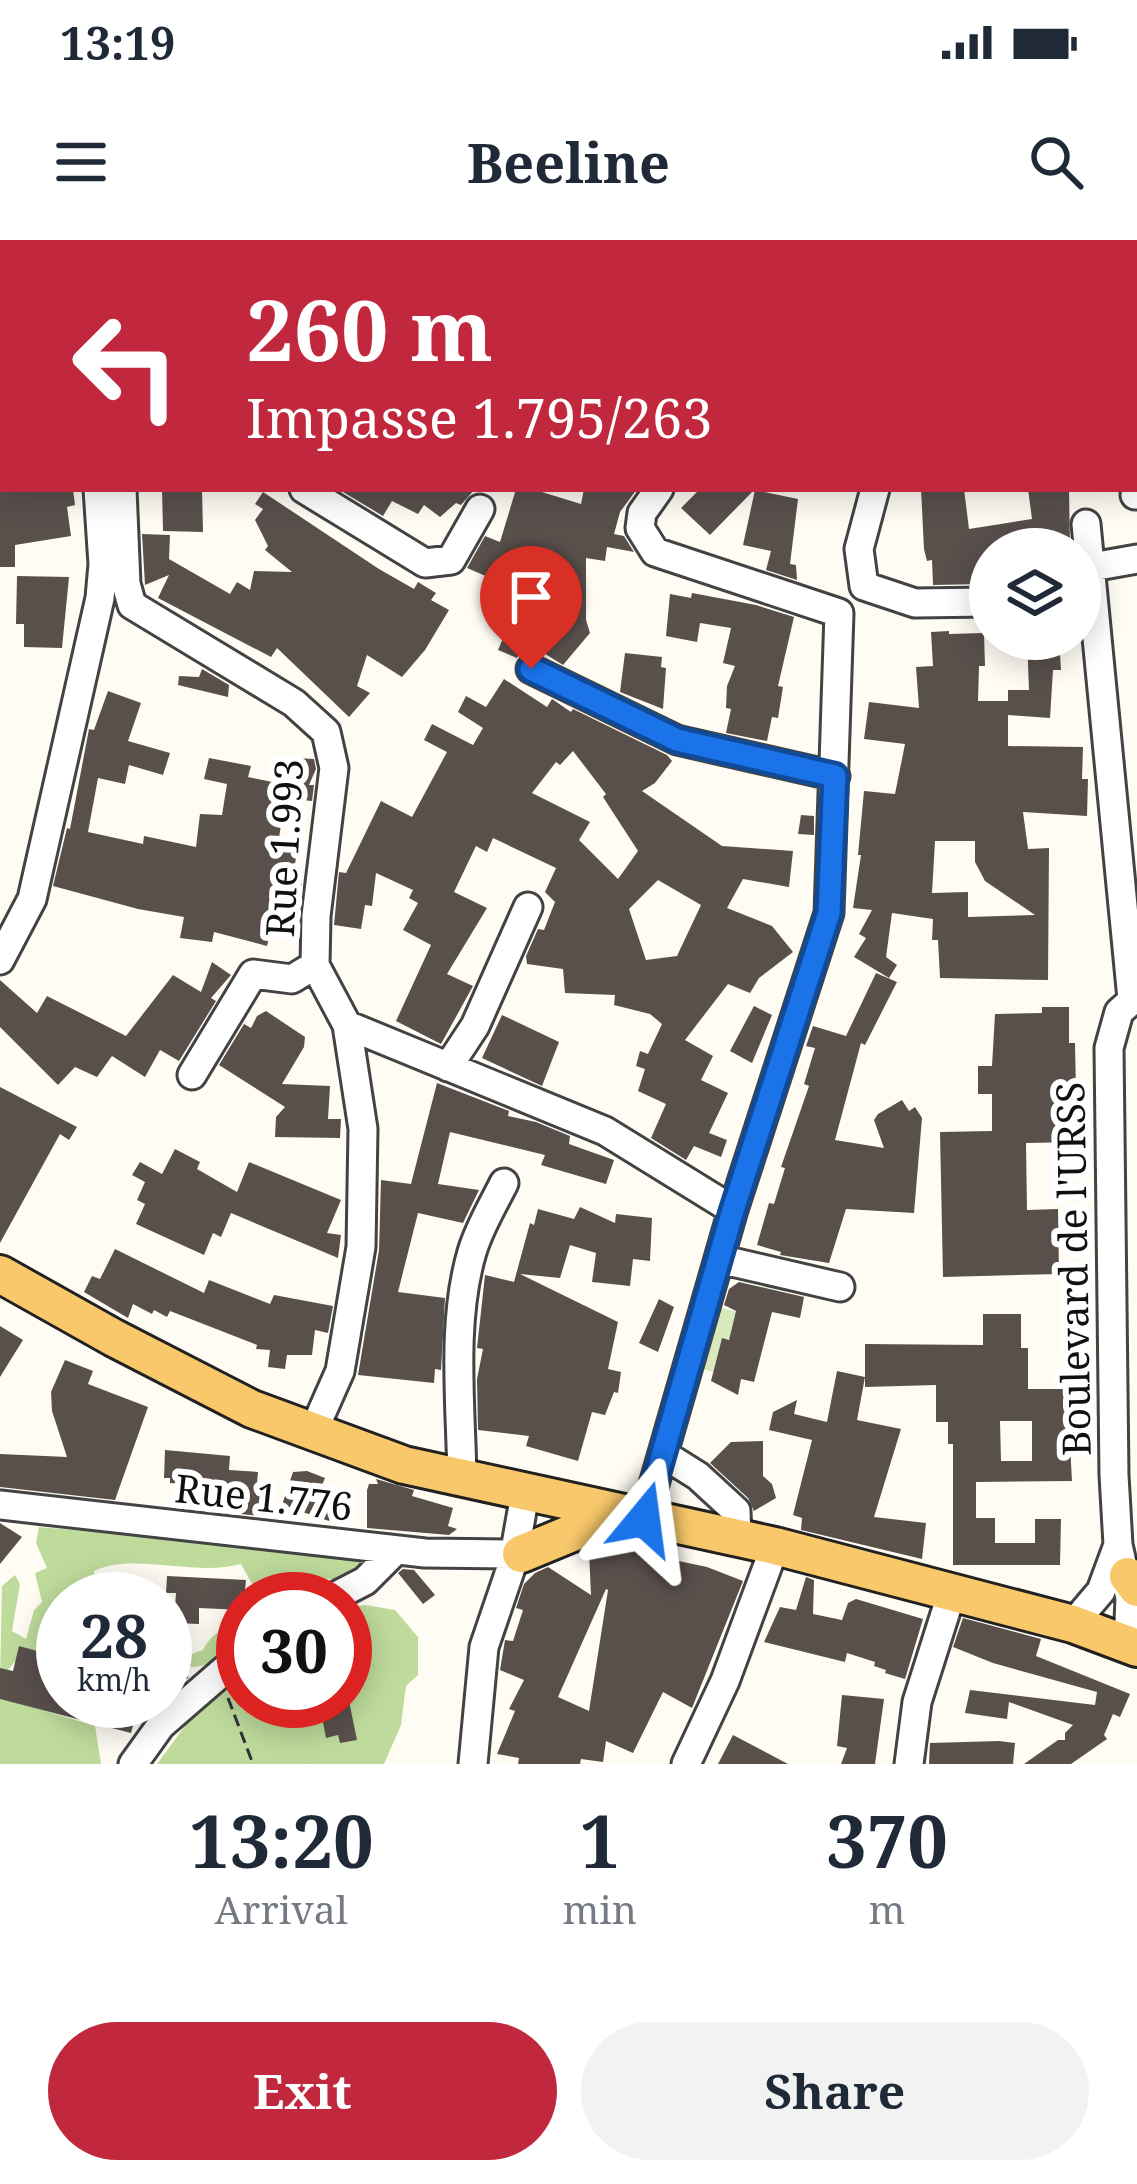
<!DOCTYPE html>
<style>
:root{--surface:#fff;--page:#f2f2f3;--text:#1f2937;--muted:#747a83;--accent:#c1273d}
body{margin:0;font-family:"Noto Serif",serif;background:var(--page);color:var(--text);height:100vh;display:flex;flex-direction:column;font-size:45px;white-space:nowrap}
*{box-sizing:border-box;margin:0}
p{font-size:39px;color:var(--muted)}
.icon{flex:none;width:66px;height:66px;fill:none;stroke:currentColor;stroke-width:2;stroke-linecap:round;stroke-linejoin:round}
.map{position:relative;height:1524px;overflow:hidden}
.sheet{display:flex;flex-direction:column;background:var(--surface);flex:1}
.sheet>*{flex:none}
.banner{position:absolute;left:0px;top:0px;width:1137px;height:252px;box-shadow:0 6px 30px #0003;background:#c1273d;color:#fff;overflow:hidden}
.fabs{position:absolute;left:969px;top:288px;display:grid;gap:24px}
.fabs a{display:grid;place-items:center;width:132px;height:132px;border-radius:50%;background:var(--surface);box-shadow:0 6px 30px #0003;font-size:60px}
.speed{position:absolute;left:36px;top:1332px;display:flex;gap:24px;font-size:60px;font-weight:700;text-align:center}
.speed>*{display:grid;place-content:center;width:156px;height:156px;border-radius:50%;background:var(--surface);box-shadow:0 6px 30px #0003;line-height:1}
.speed small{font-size:30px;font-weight:400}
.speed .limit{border:18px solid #d22;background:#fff;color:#111}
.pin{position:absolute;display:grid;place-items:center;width:102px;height:102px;color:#fff;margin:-123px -51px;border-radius:50% 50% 50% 0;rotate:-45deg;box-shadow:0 0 12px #0007}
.pin .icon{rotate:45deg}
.me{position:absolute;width:132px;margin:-66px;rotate:16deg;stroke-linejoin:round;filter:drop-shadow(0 0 9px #0008)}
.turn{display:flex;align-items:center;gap:42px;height:252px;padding:0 48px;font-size:54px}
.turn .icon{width:156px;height:156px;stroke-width:2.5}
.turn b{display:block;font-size:84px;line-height:102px}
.eta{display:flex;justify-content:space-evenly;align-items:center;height:204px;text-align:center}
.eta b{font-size:72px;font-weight:700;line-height:84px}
.button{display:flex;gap:24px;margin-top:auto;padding:24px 48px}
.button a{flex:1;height:138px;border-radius:72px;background:var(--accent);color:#fff;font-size:48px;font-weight:700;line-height:138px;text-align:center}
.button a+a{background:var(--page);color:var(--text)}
.status{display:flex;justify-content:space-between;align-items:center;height:84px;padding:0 60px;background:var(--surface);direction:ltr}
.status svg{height:33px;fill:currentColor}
header{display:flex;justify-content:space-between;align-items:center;height:156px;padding:0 48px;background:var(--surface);font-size:54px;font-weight:700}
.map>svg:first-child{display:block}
.green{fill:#d8eabc}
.forest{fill:#bedb9c}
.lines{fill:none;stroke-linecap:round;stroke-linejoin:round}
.stream{stroke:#3fa2cd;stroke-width:6}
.building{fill:#59504c;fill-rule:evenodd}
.minor-casing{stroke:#434343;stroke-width:33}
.major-casing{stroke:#212121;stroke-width:42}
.path{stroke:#323232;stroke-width:3;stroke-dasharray:12 6;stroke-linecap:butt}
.minor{stroke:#fff;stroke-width:27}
.major{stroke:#f8c86b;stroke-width:36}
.route-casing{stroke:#114b97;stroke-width:30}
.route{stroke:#1a73e8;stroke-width:21}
.labels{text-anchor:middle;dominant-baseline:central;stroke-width:12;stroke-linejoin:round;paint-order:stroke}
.street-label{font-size:39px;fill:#101010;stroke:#fff}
</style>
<div class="status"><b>13:19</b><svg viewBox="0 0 49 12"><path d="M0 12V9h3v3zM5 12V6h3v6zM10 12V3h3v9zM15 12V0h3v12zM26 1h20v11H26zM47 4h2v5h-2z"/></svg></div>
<header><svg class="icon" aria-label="menu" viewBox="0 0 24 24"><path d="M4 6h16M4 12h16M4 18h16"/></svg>Beeline<svg class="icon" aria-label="search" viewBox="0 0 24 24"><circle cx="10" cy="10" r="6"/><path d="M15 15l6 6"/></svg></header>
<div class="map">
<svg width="1137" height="1524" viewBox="0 0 1137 1524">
<rect width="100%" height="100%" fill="#fffcf4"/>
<path class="green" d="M 716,1066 L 736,1072 L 729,1099 L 722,1099 L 713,1132 L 699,1128 Z"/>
<path class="forest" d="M 39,1287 L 353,1314 L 361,1321 L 360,1332 C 331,1351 303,1322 269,1352 L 256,1351 L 241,1324 C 195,1337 136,1312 94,1331 L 96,1344 L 110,1359 L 63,1359 L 63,1415 L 26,1409 L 0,1439 L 2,1346 L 15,1335 L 20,1344 L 12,1391 L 26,1399 L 34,1370 L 42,1362 L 35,1333 L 47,1328 L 36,1303 Z
M 365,1365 L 395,1370 L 418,1397 L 418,1435 L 406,1446 L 401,1485 L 384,1524 L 157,1524 L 199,1467 L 243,1437 L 243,1461 L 345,1461 L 345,1368 Z
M 165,1373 L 173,1388 L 174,1407 L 189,1415 L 203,1410 C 212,1393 222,1389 239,1383 C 224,1426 207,1430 165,1426 Z
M 0,1449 L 9,1460 L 95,1486 L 101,1524 L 0,1524 Z"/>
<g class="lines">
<path class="stream" d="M 640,3 L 642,0"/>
</g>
<path class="building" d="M 73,249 L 75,265 L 67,267 L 71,296 L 15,305 L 15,327 L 0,327 L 0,251 Z
M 162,249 L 202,249 L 203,292 L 163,291 Z
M 338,249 L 475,249 L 461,265 L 456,263 L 440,277 L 424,265 L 418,274 L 392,261 L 383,276 Z
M 516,249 L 532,249 L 581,264 L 584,249 L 637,249 L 620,272 L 614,294 L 624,296 L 634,312 L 607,307 L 605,321 L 586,318 L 586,380 L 590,393 L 563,425 L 526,402 L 517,418 L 498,410 L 523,352 L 467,328 L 485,296 L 500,302 Z
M 700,249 L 755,249 L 710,295 L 681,268 Z
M 921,249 L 964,249 L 969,289 L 1032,279 L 1028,249 L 1069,249 L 1070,309 L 990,309 L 990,315 L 985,315 L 985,344 L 933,345 L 932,320 L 927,321 L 924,309 Z
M 755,250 L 798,259 L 790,324 L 796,325 L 797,340 L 766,330 L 771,311 L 743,305 Z
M 263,252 L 379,329 L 414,349 L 418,342 L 436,353 L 431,360 L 449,370 L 425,410 L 402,437 L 367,415 L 357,446 L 370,453 L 349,477 L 277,408 L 271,417 L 158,358 L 169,335 L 145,345 L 142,294 L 170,295 L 169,319 L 230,354 L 237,342 L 250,350 L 254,331 L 292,332 L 265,310 L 268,306 L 255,280 L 263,269 L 255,264 Z
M 17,336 L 69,337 L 62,408 L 24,407 L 24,384 L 16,384 Z
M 692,353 L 756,365 L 794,377 L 778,446 L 783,447 L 778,478 L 772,477 L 767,501 L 726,493 L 731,469 L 726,468 L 727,446 L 735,426 L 723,423 L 731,388 L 700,383 L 697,402 L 666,396 L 670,354 L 691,358 Z
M 949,391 L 949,394 L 984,393 L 985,426 L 979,426 L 978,461 L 1008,461 L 1008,450 L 1029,450 L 1027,399 L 1059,399 L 1061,430 L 1053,430 L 1050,478 L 1008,475 L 1008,506 L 1083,507 L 1082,539 L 1088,539 L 1087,576 L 1023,572 L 1028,609 L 1049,608 L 1048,740 L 940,738 L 938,700 L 932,700 L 933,679 L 892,673 L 886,717 L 897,725 L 889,738 L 854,717 L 866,698 L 859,694 L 872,670 L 853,668 L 861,615 L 858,615 L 864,551 L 895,554 L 905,504 L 864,499 L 869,462 L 919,468 L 916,427 L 933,426 L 931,392 ZM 935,601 L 975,601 L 975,622 L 985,641 L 1035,675 L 968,677 L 968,652 L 932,653 Z
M 625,413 L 662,417 L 661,427 L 666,428 L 663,469 L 620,452 Z
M 202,429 L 229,445 L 228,457 L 178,445 L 179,436 L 199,437 Z
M 504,439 L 547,467 L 552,459 L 571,472 L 573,469 L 667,515 L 672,521 L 655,543 L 642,551 L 722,606 L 793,611 L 789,647 L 743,639 L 727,668 L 772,686 L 793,712 L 759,738 L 750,753 L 728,744 L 685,800 L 713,816 L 701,840 L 728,853 L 709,893 L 727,900 L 721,917 L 694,906 L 686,920 L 651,898 L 666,864 L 638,851 L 645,829 L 636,826 L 640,811 L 648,814 L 662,784 L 650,774 L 614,765 L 615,755 L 565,753 L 563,729 L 527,724 L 526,716 L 538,689 L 544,690 L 555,662 L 545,652 L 556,628 L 493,598 L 487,612 L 476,606 L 454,652 L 487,668 L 447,734 L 473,746 L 441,804 L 396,781 L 431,705 L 403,690 L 418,663 L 409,658 L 413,650 L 376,633 L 372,666 L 365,665 L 361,689 L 334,685 L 339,632 L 346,633 L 381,561 L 412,577 L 447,512 L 424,500 L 432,484 L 473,505 L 483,488 L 458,472 L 466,456 L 486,467 ZM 573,511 L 606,554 L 603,557 L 638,611 L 618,639 L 579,600 L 590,582 L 532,553 L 556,522 L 560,525 ZM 658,640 L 701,665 L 677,716 L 646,720 L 629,669 Z
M 108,451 L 141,463 L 128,501 L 170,513 L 163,535 L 129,525 L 125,544 L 98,538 L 88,592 L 143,604 L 144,596 L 196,607 L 200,574 L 222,575 L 227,544 L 204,539 L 209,518 L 251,526 L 248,537 L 287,545 L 279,598 L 299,602 L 292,640 L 302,641 L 298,675 L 276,669 L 267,706 L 214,692 L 212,702 L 180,698 L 184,677 L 138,669 L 53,646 L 67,588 L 70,589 L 89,489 L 94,490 Z
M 295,518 L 314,519 L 316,529 L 309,545 L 314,545 L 312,561 L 302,560 L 293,581 L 293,558 L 290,558 Z
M 801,575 L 814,576 L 814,595 L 798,594 Z
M 212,722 L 231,735 L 211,758 L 216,761 L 179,821 L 160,810 L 145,837 L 112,816 L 97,837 L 75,827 L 58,845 L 0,787 L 0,740 L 37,773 L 47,756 L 126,796 L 173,735 L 201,752 Z
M 876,733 L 897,742 L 865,805 L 861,803 L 835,900 L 884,908 L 874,880 L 878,874 L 902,860 L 909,871 L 915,867 L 922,878 L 914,973 L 846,969 L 829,1023 L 780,1015 L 781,1012 L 757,1005 L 769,963 L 774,964 L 785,928 L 781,927 L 809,846 L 804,844 L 815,808 L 806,806 L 813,786 L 846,796 Z
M 754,766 L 772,775 L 752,823 L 730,811 Z
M 1042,767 L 1069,767 L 1069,803 L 1075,803 L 1077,902 L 1026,903 L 1027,970 L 1058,969 L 1059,1034 L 943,1037 L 940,892 L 992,891 L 992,854 L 978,854 L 978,826 L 992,826 L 995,774 L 1042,773 Z
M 266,771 L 305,797 L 304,807 L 282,844 L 330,846 L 328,879 L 341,879 L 340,898 L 275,897 L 276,877 L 285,867 L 219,825 L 244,784 L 251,788 L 257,776 Z
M 502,775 L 559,802 L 542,846 L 482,818 Z
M 437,843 L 509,871 L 508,876 L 536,882 L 570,896 L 569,904 L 614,920 L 606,944 L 541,925 L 545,915 L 450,892 L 438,944 L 479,950 L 463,983 L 418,973 L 398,1052 L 445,1058 L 441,1130 L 435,1129 L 434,1143 L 358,1135 L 379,1010 L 381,940 L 411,944 Z
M 0,847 L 77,887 L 69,900 L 60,894 L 0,1003 Z
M 175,909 L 200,922 L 197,929 L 237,952 L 249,922 L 341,960 L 327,993 L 341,995 L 338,1018 L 231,973 L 221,997 L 213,993 L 204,1015 L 136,984 L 145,964 L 137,960 L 145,942 L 132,935 L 140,922 L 162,934 Z
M 580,967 L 615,983 L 616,974 L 652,978 L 650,1021 L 633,1019 L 630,1046 L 592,1042 L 596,1013 L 570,1005 L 560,1038 L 520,1034 L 618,1082 L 608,1129 L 621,1132 L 618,1153 L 614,1152 L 605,1175 L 592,1172 L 578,1221 L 526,1206 L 529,1196 L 478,1190 L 477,1139 L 483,1109 L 477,1108 L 485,1035 L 514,1042 L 530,983 L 534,985 L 538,969 L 574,979 Z
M 115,1009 L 204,1053 L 209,1040 L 270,1064 L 274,1055 L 333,1066 L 328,1093 L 315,1090 L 312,1115 L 287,1115 L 285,1129 L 268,1127 L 270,1110 L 256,1109 L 257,1105 L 170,1071 L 167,1077 L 154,1070 L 152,1074 L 133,1064 L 128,1078 L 84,1052 L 92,1036 L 100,1039 Z
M 739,1042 L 804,1057 L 800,1078 L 772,1072 L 754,1142 L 741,1139 L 738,1155 L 711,1141 L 722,1098 L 729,1100 L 736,1071 L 724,1065 L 729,1049 Z
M 659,1059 L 674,1067 L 658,1112 L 639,1103 Z
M 983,1074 L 1021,1074 L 1021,1108 L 1028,1108 L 1028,1149 L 1067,1149 L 1072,1241 L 976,1242 L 976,1278 L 995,1278 L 995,1303 L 1035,1303 L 1035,1279 L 1061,1279 L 1060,1325 L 953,1325 L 953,1204 L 948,1204 L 948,1182 L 936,1182 L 936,1145 L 865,1147 L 865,1137 L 857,1180 L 901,1189 L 874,1277 L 926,1283 L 922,1319 L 801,1290 L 802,1278 L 793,1275 L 812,1200 L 769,1190 L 773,1172 L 797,1160 L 794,1174 L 827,1182 L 837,1131 L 865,1137 L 865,1104 L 983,1105 ZM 1000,1181 L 1032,1181 L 1032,1221 L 1001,1221 Z
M 0,1086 L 23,1100 L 0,1137 Z
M 65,1120 L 93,1131 L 88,1144 L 148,1167 L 115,1260 L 0,1247 L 0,1214 L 67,1217 L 52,1171 L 51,1152 Z
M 763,1201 L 763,1236 L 772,1244 L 776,1258 L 754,1271 L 748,1258 L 710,1223 L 731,1202 Z
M 165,1210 L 230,1216 L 229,1230 L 258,1232 L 256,1255 L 268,1260 L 260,1276 L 240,1274 L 245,1262 L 184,1260 L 185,1244 L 170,1243 L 170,1238 L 164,1238 Z
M 307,1231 L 325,1238 L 319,1252 L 337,1258 L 329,1281 L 282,1265 L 293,1232 Z
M 376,1239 L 414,1250 L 412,1256 L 453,1268 L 448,1286 L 457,1289 L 449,1295 L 367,1288 L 367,1250 L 369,1244 L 378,1244 Z
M 0,1283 L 22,1297 L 0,1324 Z
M 637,1300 L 649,1301 L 650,1315 L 707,1327 L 743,1341 L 692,1468 L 663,1452 L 633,1513 L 606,1501 L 603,1522 L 581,1519 L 580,1524 L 518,1524 L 519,1518 L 497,1514 L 515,1471 L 509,1469 L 524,1440 L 500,1430 L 505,1400 L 513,1401 L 523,1370 L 516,1368 L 524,1344 L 535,1333 L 548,1327 L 591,1355 L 589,1311 ZM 606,1349 L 608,1350 L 589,1471 L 558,1457 Z
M 403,1329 L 414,1330 L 435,1355 L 423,1364 L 398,1333 Z
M 167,1336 L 246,1340 L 243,1370 L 199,1368 L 199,1384 L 174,1383 L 176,1353 L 166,1353 Z
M 806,1337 L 814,1340 L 813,1374 L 842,1380 L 848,1363 L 856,1359 L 923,1379 L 905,1439 L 885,1433 L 886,1430 L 874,1426 L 875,1422 L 847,1413 L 845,1422 L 764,1402 L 780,1367 L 796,1370 Z
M 963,1378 L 1041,1399 L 1036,1416 L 1130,1454 L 1120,1477 L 1113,1474 L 1104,1495 L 1107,1499 L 1071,1524 L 1024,1524 L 1058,1500 L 1065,1500 L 1065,1493 L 1073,1485 L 1009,1462 L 1007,1479 L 965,1473 L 970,1450 L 1095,1465 L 1097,1452 L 993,1423 L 953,1407 Z
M 19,1406 L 63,1418 L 63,1461 L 98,1461 L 137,1471 L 131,1493 L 0,1459 L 0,1428 L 13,1431 Z
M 165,1430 L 189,1437 L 165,1458 Z
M 842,1455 L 884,1459 L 875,1524 L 841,1524 L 847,1508 L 837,1506 Z
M 319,1461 L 349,1461 L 357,1500 L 340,1503 L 338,1495 L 326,1498 Z
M 733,1495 L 788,1524 L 718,1524 Z
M 999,1501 L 1015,1503 L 1013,1524 L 929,1524 L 930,1503 Z"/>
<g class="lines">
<g class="minor-casing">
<path id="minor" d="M 743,0 L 743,3
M 1134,41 L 1137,41
M 0,221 L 3,221
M 122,249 L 126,344 L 132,365 L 294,463 L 326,492 L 334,528 L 316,676 L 315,725 L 347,785 L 605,891 L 733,970
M 304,249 L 425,323 L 451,320 L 480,269
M 1135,255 L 1137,255
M 1086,284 L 1132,759
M 1092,327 L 1137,319
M 864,346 L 915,363 L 990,362
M 864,346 L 859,309 L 875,249
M 531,429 L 677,500 L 835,536
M 0,720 L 32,659 L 100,358 L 103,324 L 98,249
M 448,827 L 475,786 L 528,667
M 192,835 L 253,734 L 292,739 L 315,725
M 719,1019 L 840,1047
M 313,1192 L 340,1131 L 361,1007 L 363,889 L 347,785
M 663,1214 L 698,1236 L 736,1271 L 737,1298
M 462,1240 C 461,1166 451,1083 472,1012 C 479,988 493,965 504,943
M 0,1265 L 425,1313 L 521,1314
M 644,1279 L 733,970 L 829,673 L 839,373 L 655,312 L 640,288 L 642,273 L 659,249
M 330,1359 L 365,1341 L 396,1310
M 1073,1384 L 1101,1351 L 1118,1305
M 1128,1404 L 1130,1358 L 1118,1305 L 1114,1235 L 1109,808 L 1119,772 L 1137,756
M 133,1524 L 161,1485 L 243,1414
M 473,1524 L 484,1407 L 513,1322 L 525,1254
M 686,1524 L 725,1441 L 775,1306
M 909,1524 L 917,1462 L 952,1352"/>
</g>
<g class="major-casing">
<path id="major" d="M 0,1034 L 114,1098 L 252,1169 L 404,1225 L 775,1306 L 1073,1384 L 1137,1408
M 521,1314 L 618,1274
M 1128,1336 L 1137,1348"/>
</g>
<path class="path" d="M 228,1458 L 253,1524"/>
<use href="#minor" class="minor"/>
<use href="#major" class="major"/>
</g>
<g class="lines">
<g class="route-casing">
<path id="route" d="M 531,429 L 677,500 L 835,536 L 829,673 L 733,970 L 644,1279"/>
</g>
<use href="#route" class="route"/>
</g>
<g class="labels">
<g class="street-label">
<text transform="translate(283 608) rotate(-87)">Rue 1.993</text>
<text transform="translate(1072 1029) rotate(-91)">Boulevard de l'URSS</text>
<text transform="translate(264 1256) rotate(6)">Rue 1.776</text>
</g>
</g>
</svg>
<div class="fabs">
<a><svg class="icon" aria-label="layers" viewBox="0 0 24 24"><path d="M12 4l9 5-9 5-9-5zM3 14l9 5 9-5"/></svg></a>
</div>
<div class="speed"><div>28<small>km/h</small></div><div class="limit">30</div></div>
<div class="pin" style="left:531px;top:429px;background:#d93025"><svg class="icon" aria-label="arrive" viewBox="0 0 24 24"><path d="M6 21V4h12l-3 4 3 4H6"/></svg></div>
<svg class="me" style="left:644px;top:1279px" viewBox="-20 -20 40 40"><path d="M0-17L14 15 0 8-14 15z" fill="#1a73e8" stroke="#fff" stroke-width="4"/></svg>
<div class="banner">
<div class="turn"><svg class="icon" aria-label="left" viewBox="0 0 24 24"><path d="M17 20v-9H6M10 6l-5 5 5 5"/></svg><div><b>260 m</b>Impasse 1.795/263</div></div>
</div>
</div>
<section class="sheet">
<div class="eta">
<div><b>13:20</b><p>Arrival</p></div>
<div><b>1</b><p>min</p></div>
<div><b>370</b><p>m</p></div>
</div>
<div class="button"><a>Exit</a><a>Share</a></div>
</section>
